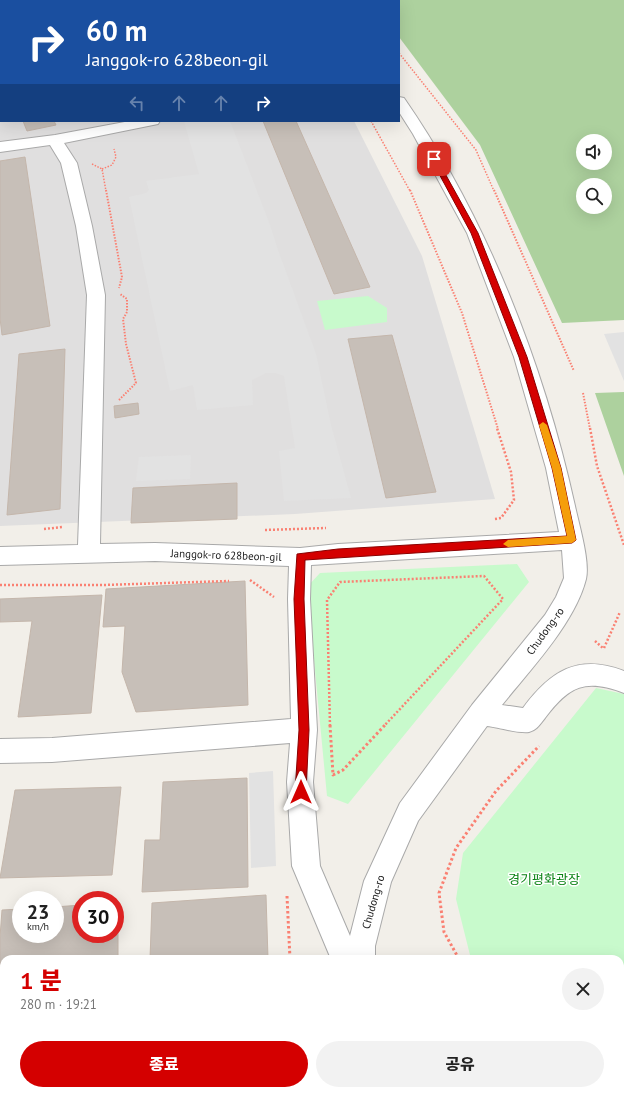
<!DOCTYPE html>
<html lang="ko">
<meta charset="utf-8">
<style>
:root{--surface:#fff;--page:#f2f2f2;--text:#222;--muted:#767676;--accent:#d40000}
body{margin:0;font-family:"PT Sans","Noto Sans KR",sans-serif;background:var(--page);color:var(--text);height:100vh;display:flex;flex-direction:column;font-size:15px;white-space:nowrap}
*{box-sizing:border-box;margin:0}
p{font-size:13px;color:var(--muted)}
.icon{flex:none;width:22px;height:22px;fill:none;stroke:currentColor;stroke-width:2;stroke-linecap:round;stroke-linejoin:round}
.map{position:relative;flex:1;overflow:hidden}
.side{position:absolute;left:0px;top:955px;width:624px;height:140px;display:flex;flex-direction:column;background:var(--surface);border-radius:12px 12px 0 0;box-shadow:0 4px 16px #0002}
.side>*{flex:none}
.hud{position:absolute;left:0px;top:0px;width:400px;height:122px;box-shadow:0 4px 16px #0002;background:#1a4fa0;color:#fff;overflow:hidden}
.buttons{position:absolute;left:576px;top:134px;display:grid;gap:8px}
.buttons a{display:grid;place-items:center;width:36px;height:36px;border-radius:50%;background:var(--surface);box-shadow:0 4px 16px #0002;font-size:20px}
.speed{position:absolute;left:12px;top:891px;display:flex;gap:8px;font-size:20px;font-weight:700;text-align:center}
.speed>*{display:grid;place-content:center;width:52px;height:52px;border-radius:50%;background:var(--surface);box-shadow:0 4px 16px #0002;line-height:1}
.speed small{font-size:10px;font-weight:400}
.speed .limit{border:6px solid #d22;background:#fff;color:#111}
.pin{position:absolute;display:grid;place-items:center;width:34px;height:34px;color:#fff;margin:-17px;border-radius:8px;box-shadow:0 2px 6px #0006}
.me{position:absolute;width:44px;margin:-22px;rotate:0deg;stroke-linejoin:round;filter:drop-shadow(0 0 3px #0008)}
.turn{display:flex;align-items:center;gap:14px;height:84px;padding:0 20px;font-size:18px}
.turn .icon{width:52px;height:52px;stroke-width:2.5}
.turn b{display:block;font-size:28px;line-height:34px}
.lanes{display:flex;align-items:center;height:38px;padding:0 20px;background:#0003;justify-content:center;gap:20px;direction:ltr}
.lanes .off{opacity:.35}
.round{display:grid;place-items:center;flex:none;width:42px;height:42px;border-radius:21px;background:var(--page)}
.head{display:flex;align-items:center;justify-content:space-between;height:68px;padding:0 20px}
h1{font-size:24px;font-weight:800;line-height:30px;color:var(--accent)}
.primary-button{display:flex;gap:8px;margin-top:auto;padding:8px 20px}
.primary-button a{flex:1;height:46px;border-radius:24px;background:var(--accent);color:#fff;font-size:16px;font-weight:800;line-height:46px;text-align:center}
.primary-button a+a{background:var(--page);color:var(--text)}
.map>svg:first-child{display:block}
.residential{fill:#e0dfdf}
.forest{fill:#add19e;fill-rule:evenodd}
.park{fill:#c8facc}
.parking{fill:#e2e2e2}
.building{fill:#c7bfb8;stroke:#c4b6ab}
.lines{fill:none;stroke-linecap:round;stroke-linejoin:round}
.minor-casing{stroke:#a9a9a9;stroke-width:2}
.path-far3{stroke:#fa8072;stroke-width:1.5;stroke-dasharray:1.5 1.5;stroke-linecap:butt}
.path-far2{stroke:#fa8072;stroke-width:2;stroke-dasharray:1.5 1.5;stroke-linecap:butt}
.path-far1{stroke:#fa8072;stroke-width:2.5;stroke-dasharray:2 2;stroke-linecap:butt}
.path{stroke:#fa8072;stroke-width:3;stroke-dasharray:2.5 2.5;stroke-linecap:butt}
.minor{fill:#fff;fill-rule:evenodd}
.route{fill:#d40000;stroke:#8a0000}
.slow{fill:#f59e0b}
.labels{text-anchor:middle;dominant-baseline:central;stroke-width:3;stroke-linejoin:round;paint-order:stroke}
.street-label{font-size:11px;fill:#222;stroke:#fff}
.near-park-label{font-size:13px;fill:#0c8416;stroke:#fff}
</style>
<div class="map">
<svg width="624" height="1095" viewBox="0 0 624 1095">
<rect width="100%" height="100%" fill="#f2efe9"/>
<path class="residential" d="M 0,0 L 268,0 L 1,1 L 1,121 L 354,121 L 422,256 L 495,499 L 295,514 L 0,526 Z"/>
<path class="forest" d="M 366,0 L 624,0 L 624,320 L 562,323 L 480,145 L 399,37 L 399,1 ZM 583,141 L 605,141 L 605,163 L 583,163 ZM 583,185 L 605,185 L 605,207 L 583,207 Z
M 624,392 L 624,476 L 595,393 Z"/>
<path class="park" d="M 368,296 L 387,308 L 387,322 L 325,330 L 317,301 Z
M 517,564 L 529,582 L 348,804 L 327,796 L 307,587 L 320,573 Z
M 596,688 L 624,694 L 624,1095 L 497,1095 L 497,1091 L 620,1091 L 620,959 L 471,959 L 456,899 L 463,853 Z"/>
<path class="parking" d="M 184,121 L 230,121 L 270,225 L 278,250 L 316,354 L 331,425 L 351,498 L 284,501 L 279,451 L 295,448 L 284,376 L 276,373 L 266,373 L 252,380 L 253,405 L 197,410 L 193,385 L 170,391 L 129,197 L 146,193 L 149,190 L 146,181 L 199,174 Z
M 624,332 L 624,381 L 604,334 Z
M 191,455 L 190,479 L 136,481 L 139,457 Z
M 273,771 L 276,866 L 251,868 L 249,773 Z"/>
<path class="building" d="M 23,121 L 54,121 L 56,125 L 27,131 Z
M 263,121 L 296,121 L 370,287 L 334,294 Z
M 25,157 L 50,326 L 2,335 L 0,318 L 0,161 Z
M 392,335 L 436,492 L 386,498 L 348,339 Z
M 65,349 L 60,509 L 7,515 L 19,354 Z
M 138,403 L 139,414 L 115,418 L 114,406 Z
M 237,483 L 237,519 L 131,523 L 133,488 Z
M 245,581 L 248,705 L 136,712 L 122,672 L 125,626 L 103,627 L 106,589 Z
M 102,595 L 91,713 L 18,717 L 32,621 L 0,622 L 0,599 Z
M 247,778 L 248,887 L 142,892 L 145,840 L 160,840 L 163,782 Z
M 121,787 L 112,875 L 0,878 L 15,790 Z
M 266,895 L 268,959 L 150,959 L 152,903 Z
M 115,903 L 118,903 L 118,959 L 4,959 L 4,1045 L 0,1045 L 0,937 L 2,910 L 21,909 L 21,934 L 55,934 L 55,907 L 81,905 L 81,934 L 115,934 Z"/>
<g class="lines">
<g class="minor-casing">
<path id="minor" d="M 313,0 L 325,0 L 325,1 L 313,1 Z
M 0,27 L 1,27 L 1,35 L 0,35 Z
M 399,97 L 404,98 C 487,218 544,365 575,506 C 579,525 590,561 586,579 C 575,623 530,670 502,705 L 523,708 C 550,672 577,653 624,671 L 624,693 C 585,678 569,686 545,718 C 540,724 537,730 529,732 C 520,734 497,727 487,726 L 418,821 L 391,882 L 375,946 L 375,959 L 331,959 L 292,866 L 287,782 L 290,743 L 52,762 L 0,763 L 0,739 L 52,738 L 291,719 L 288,599 L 289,566 L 155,561 L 0,565 L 0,547 L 78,545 L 87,295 L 76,226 L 61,163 L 50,145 L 0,152 L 0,142 L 55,135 L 130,121 L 160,121 L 158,124 L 153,125 L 64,143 L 77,163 L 92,226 L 105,295 L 100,544 L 155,543 L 300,548 L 338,544 L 559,532 L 546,468 L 514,357 L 467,233 L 413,134 L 399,112 ZM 562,550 L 564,578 L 556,597 L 545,615 L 472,705 L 400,803 L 364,881 L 350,936 L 320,866 L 313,782 L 317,730 L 310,599 L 311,565 Z
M 245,1091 L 414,1091 L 415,1093 L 414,1095 L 243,1095 Z"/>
</g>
<path class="path-far3" d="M 60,0 L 63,0
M 399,53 L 476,150 L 494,191
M 371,121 L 410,191
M 92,164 L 102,169 L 106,191
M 102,169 L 112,165 L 116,157 L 114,149"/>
<path class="path-far2" d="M 106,190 L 122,277 L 119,288
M 410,190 L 462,313 L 498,429
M 494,190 L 574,371
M 583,393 L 590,429
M 119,400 L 136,383 L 126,344 L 123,319 L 127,312 L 127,299 L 120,294"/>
<path class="path-far1" d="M 590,428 L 597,466 L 624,545
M 495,519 L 501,518 L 514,500 L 511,472 L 497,428
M 44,529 L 63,527
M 265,530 L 326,528
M 250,580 L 274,597
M 0,585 L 103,585 L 229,581
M 595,641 L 604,649
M 604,648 L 620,612
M 330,726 L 327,600 L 340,582 L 484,576 L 503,599 L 384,726"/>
<path class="path" d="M 330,725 L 333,775 L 343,770 L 385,725
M 287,896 L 290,959
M 459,959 L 444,932 L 439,893 L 456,848 L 496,791 L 539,746
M 0,1081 L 4,1080
M 473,1091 L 474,1095"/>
<use href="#minor" class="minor"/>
</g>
<path class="route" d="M 432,157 L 437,159 L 478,233 L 527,357 L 561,468 L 576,540 L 572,543 L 305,560 L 304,599 L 309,730 L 306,792 L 305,796 L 301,798 L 297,796 L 295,792 L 299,730 L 294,599 L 297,554 L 338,549 L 567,536 L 552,468 L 519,357 L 471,233 L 431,159 Z"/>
<path class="slow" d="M 543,422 L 547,425 L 561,468 L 576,540 L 572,543 L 508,547 L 503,544 L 508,540 L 567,536 L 552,468 L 539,425 Z"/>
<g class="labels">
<g class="street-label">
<text transform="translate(226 555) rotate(2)">Janggok-ro 628beon-gil</text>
<text transform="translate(545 631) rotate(-54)">Chudong-ro</text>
<text transform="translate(373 902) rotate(-74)">Chudong-ro</text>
</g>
<g class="near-park-label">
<text x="544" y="879">경기평화광장</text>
</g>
</g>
</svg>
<div class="buttons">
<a><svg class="icon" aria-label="sound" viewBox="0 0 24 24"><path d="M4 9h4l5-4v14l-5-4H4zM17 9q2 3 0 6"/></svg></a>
<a><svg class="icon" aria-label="search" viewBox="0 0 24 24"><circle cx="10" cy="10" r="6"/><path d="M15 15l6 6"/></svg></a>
</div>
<div class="speed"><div>23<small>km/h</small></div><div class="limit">30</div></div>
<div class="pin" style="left:434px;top:159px;background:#d93025"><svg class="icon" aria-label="arrive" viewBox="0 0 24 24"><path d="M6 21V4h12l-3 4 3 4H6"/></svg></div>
<svg class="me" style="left:301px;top:792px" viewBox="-20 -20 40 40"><path d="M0-17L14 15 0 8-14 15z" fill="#d40000" stroke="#fff" stroke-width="4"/></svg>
<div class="hud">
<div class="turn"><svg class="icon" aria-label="right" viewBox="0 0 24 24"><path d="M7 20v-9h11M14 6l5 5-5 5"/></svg><div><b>60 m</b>Janggok-ro 628beon-gil</div></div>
<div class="lanes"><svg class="icon off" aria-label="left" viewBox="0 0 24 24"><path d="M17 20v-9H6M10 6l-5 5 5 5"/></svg><svg class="icon off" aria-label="ahead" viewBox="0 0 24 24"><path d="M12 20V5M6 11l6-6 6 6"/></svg><svg class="icon off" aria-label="ahead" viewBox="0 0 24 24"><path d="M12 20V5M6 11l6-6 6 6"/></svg><svg class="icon" aria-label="right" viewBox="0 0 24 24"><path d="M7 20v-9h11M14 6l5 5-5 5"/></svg></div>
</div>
<section class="side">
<div class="head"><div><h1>1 분</h1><p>280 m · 19:21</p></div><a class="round"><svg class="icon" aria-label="close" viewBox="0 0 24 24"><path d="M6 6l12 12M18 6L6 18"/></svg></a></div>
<div class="primary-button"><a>종료</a><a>공유</a></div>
</section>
</div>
